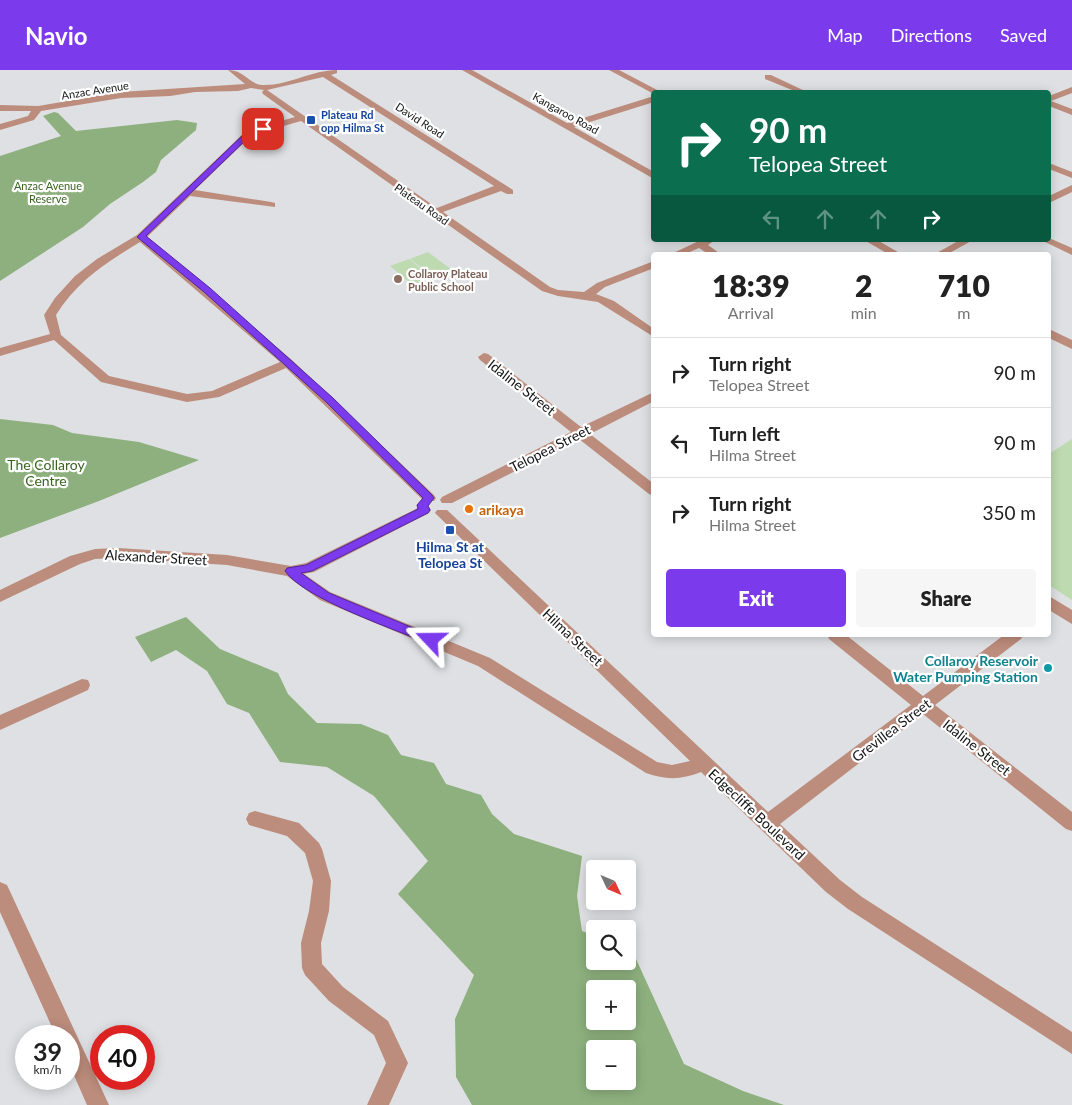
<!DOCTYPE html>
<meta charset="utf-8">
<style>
:root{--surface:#fff;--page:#f6f6f6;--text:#222;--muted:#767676;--line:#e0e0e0;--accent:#7c3aed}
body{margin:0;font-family:Lato,sans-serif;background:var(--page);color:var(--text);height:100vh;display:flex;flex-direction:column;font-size:19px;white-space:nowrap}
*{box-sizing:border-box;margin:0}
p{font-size:16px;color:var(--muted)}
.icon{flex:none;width:28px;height:28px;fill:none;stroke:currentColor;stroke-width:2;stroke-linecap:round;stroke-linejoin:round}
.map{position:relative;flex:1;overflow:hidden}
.panel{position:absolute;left:651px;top:182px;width:400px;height:385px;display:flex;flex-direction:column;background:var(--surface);border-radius:5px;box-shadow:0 2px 12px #0003}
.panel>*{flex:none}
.banner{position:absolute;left:651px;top:20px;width:400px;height:152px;border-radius:5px;box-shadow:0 2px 12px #0003;background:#0b6e4f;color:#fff;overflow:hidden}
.needle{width:32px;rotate:134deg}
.tools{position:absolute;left:586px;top:790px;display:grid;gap:10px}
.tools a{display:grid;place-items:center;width:50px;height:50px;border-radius:5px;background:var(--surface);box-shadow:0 2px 12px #0003;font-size:25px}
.speed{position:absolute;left:15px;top:955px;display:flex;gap:10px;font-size:25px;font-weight:700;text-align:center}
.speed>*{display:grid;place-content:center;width:65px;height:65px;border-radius:50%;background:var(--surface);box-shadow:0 2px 12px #0003;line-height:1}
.speed small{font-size:12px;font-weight:400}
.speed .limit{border:8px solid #d22;background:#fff;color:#111}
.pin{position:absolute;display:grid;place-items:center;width:42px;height:42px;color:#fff;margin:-21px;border-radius:10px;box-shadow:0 2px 8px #0006}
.me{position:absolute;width:55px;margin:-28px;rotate:293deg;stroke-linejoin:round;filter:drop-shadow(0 0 4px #0008)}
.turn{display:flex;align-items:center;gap:18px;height:105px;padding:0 15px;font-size:22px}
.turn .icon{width:65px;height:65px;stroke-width:2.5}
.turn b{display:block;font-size:35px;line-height:42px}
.lanes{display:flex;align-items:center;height:48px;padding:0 15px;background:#0003;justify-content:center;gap:25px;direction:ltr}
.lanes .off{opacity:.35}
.eta{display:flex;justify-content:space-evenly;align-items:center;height:85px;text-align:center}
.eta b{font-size:30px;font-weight:800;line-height:35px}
.action{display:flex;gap:10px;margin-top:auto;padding:10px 15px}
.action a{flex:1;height:58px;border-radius:5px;background:var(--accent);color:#fff;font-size:20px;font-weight:800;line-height:58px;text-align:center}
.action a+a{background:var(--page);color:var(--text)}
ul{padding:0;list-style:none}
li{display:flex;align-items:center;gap:15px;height:70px;padding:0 15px;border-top:1px solid var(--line)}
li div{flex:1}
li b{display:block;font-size:19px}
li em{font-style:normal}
header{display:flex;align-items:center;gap:30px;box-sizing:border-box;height:70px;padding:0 25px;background:var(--accent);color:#fff}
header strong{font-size:24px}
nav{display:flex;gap:28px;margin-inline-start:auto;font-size:18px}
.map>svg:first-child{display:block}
.green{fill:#bddab0}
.forest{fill:#8eb07e;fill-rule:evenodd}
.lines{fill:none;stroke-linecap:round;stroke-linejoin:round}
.minor{fill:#bc8c7c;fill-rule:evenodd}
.route{fill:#7c3aed;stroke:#51269a}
.transit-dot{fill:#1a4fb4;stroke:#fff;stroke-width:2}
.education-dot{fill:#8d6e63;stroke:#fff;stroke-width:2}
.food-dot{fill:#e8710a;stroke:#fff;stroke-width:2}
.culture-dot{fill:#0f9aa8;stroke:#fff;stroke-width:2}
.labels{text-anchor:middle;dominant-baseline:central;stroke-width:4.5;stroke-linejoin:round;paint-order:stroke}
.far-street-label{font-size:11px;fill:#121314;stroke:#fff}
.far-transit-label{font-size:11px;font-weight:bold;fill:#164399;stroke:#fff;text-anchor:start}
.far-park-label{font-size:11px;fill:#3a6521;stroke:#fff}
.far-education-label{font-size:11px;font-weight:bold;fill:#785e54;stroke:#fff;text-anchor:start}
.street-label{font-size:14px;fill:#121314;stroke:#fff}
.park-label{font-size:14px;fill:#3a6521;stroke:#fff}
.food-label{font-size:14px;font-weight:bold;fill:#c56008;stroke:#fff;text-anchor:start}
.transit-label{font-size:14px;font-weight:bold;fill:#164399;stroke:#fff}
.culture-label{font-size:14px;font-weight:bold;fill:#0d838f;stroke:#fff;text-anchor:end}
</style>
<header>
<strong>Navio</strong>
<nav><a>Map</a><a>Directions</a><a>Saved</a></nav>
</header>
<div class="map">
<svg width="1072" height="1035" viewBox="0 0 1072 1035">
<rect width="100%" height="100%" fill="#dee0e3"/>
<path class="green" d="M 428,182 L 452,200 L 433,207 L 410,189 Z
M 409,189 L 432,208 L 413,215 L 390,196 Z
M 1072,369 L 1072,530 L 1049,515 L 1049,384 Z"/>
<path class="forest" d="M 54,42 L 58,43 L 76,61 L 177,50 L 197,53 L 196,60 L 161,90 L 156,102 L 143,112 L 110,134 L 83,157 L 0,211 L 0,86 L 61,66 L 43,46 Z
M 0,349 L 53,355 L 72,363 L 139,372 L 199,390 L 99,431 L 0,468 Z
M 186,547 L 220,579 L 278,603 L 288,624 L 317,653 L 361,654 L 388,665 L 401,685 L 434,693 L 446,714 L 481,725 L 492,744 L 514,764 L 582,786 L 577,826 L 582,861 L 595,866 L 595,891 L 628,891 L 628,877 L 631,878 L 684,994 L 743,1021 L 784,1035 L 472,1035 L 456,1007 L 455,949 L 474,905 L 398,824 L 428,791 L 374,726 L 327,697 L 280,692 L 249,643 L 227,634 L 207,601 L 176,580 L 151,592 L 135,567 ZM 595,919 L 628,919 L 628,951 L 595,951 ZM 595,979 L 628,979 L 628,1011 L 595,1011 Z"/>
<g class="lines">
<path class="minor" d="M 228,0 C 244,0 249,14 262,15 C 288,16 312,0 337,0 L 337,3 L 331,5 L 513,120 L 513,124 L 507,124 L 501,121 L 443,142 L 550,217 L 558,220 L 584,222 L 597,213 L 654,191 L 654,198 L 605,217 L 596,224 L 614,231 L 654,259 L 654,267 L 598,232 L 558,226 L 542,221 L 301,51 L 252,65 L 195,120 L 271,132 L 275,133 L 275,137 L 190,126 L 147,167 L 292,290 L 434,425 L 436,428 L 434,431 L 424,431 L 286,298 L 219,327 L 187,332 L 101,312 L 54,270 L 0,286 L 0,278 L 50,264 L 44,245 L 55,228 L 75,206 L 97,189 L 137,165 L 246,61 L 295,47 L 263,24 L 262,22 L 264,20 L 251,18 L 238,21 L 195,22 L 170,26 L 121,28 L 41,41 L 34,50 L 0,60 L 0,54 L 28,46 L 31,41 L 0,41 L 0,35 L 38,36 L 121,22 L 245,14 ZM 323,7 L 494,116 L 437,138 L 267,20 ZM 140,172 L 280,292 L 212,321 L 187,324 L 109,306 L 61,265 L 56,245 C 77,211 107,192 140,172 Z
M 462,0 L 472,0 L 567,53 L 654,26 L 654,32 L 574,57 L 654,102 L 654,109 Z
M 609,0 L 619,0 L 661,22 L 654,24 Z
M 765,5 L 771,5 L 807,22 L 797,22 L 765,9 Z
M 1072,17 L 1072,23 L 1051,31 L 1072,39 L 1072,45 L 1049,36 L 1049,26 Z
M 1049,93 L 1072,102 L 1072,108 L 1049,99 Z
M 1072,115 L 1072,122 L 1049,133 L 1049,126 Z
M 1049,168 L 1072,178 L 1072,185 L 1041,170 L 1049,170 Z
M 701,170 L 715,170 L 708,175 L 722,185 L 710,185 L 699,178 L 683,185 L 669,185 Z
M 864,170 L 877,170 L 903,185 L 890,185 Z
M 960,170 L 973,170 L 946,185 L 933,185 Z
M 1049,259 L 1072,270 L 1072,279 L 1049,268 Z
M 484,283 L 488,284 L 581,357 L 654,322 L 654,331 L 590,364 L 654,414 L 654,426 L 649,424 L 579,369 L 452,433 L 442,433 L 440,430 L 442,427 L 571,362 L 480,290 L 478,287 Z
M 424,435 L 429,437 L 431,440 L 429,443 L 314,502 L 304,504 L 330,522 L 490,588 L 657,692 L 672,695 L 690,691 L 435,443 L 437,440 L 447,440 L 768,742 L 911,635 L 829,569 L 827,565 L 846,565 L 923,626 L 1004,565 L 1023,565 L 1021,569 L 935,635 L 1072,742 L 1072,761 L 1066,759 L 923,644 L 780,754 L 840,810 L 862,827 L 1072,962 L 1072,984 L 848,839 L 826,822 L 701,702 C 681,710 666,710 646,703 L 478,596 L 320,530 L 287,506 L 227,495 L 118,488 L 95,489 L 80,494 L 0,532 L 0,520 L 70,486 L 95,479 L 118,478 L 227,485 L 291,496 L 306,493 Z
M 1049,526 L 1072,540 L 1072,554 L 1049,540 Z
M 82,609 L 88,610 L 90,615 L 88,620 L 0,660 L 0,645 Z
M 255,741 L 299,753 L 319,773 L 322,779 L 331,811 L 329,841 L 321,873 L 322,894 L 343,917 L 388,951 L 408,993 L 389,1035 L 367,1035 L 386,993 L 374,965 L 329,931 L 305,905 L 302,898 L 301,873 L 309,841 L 313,811 L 305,783 L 287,766 L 249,755 L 246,749 L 249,743 Z
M 0,812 L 7,815 L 109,1035 L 87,1035 L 69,994 L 69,966 L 56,966 L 0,842 Z"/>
</g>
<path class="route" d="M 263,57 L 265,58 L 265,61 L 251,65 L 146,166 L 210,218 L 333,328 L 432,425 L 434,428 L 428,436 L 430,440 L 428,443 L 312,501 L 301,503 L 329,523 L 435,567 L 437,570 L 435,573 L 427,573 C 394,559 303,528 285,501 L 287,498 L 306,495 L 418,439 L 417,435 L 423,428 L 326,332 L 204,222 L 137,167 L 246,62 Z"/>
<g class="transit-dot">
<rect x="306" y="45" width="10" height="10" rx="2.5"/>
<rect x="445" y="455" width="10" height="10" rx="2.5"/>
</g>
<circle class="education-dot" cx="398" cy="209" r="5"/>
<circle class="food-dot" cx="469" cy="439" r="5"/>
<circle class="culture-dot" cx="1048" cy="598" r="5"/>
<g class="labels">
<g class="far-street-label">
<text transform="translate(95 20) rotate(-9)">Anzac Avenue</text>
<text transform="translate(566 43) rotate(29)">Kangaroo Road</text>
<text transform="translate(420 50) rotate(33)">David Road</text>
<text transform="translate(422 134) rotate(35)">Plateau Road</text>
</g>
<g class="far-transit-label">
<text x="321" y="44">Plateau Rd<tspan x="321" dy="13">opp Hilma St</tspan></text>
</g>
<g class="far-park-label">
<text x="48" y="115">Anzac Avenue<tspan x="48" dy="13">Reserve</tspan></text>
</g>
<g class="far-education-label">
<text x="408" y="203">Collaroy Plateau<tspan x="408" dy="13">Public School</tspan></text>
</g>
<g class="street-label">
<text transform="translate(522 317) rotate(38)">Idaline Street</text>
<text transform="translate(550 378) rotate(-27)">Telopea Street</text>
<text transform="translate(156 487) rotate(3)">Alexander Street</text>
<text transform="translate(573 567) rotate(43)">Hilma Street</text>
<text transform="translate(891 660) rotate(-37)">Grevillea Street</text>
<text transform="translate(977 677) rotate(38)">Idaline Street</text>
<text transform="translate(757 744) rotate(43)">Edgecliffe Boulevard</text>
</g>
<g class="park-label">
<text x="46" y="394">The Collaroy<tspan x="46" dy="16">Centre</tspan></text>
</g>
<g class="food-label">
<text x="479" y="439">arikaya</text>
</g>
<g class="transit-label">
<text x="450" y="476">Hilma St at<tspan x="450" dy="16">Telopea St</tspan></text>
</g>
<g class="culture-label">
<text x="1038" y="590">Collaroy Reservoir<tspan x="1038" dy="16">Water Pumping Station</tspan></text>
</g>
</g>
</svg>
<div class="tools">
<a><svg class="needle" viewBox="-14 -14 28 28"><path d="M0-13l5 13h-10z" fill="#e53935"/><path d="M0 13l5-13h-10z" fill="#767676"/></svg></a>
<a><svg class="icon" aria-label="search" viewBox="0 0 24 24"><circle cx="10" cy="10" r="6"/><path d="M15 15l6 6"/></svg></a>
<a>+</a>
<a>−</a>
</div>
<div class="speed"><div>39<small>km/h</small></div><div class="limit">40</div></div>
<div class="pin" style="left:263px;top:59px;background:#d93025"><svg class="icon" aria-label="arrive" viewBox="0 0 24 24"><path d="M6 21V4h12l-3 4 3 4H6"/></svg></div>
<svg class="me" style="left:431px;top:570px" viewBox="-20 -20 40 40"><path d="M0-17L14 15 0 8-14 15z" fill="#7c3aed" stroke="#fff" stroke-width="4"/></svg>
<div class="banner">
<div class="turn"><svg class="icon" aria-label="right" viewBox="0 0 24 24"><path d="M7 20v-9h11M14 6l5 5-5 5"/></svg><div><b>90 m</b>Telopea Street</div></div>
<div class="lanes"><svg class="icon off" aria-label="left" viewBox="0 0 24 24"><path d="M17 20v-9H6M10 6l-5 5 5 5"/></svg><svg class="icon off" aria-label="ahead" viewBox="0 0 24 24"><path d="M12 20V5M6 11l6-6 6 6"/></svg><svg class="icon off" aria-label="ahead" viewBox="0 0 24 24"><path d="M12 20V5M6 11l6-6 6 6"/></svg><svg class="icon" aria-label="right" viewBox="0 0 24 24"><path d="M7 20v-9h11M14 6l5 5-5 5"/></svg></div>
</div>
<section class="panel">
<div class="eta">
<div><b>18:39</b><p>Arrival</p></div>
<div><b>2</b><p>min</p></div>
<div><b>710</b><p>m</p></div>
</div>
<ul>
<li><svg class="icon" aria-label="right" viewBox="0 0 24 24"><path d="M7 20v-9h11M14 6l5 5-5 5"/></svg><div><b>Turn right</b><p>Telopea Street</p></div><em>90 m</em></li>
<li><svg class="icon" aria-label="left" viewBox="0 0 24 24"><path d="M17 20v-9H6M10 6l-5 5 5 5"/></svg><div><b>Turn left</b><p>Hilma Street</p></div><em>90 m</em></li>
<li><svg class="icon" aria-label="right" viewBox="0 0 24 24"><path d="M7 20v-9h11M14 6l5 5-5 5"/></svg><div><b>Turn right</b><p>Hilma Street</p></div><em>350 m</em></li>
</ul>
<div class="action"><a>Exit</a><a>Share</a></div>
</section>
</div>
